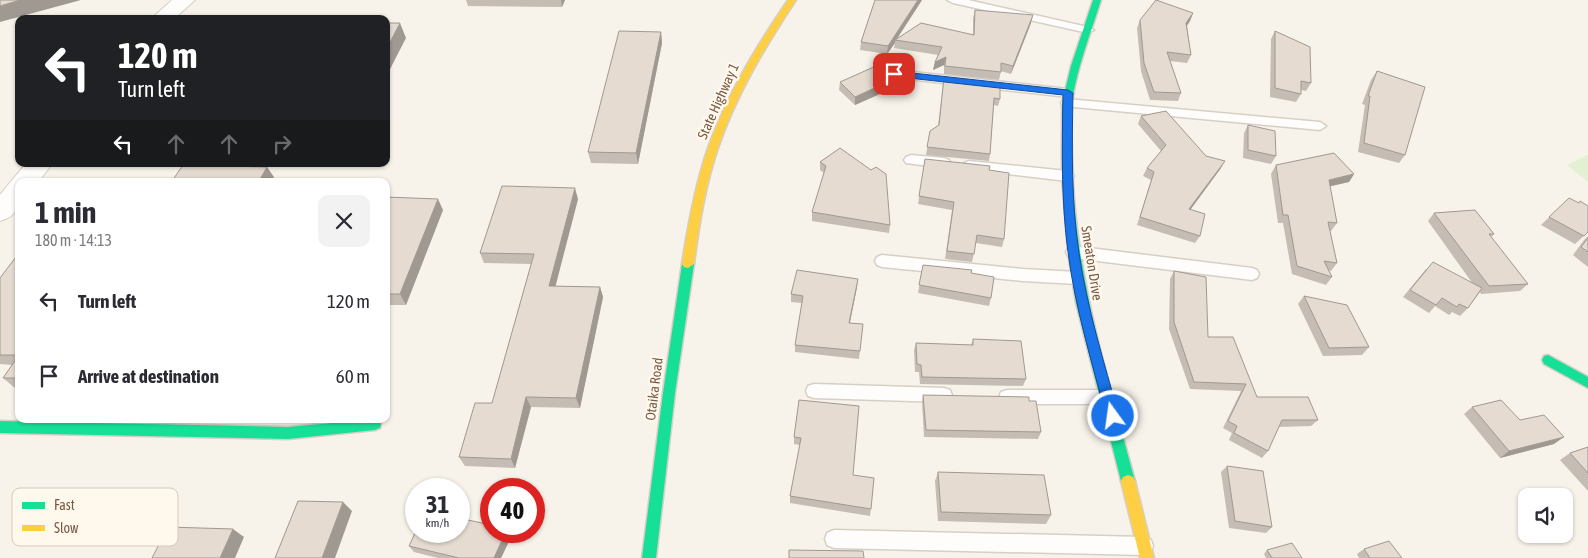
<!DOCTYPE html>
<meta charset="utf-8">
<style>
:root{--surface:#fff;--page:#f2f2f3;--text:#2b2b33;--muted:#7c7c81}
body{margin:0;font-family:"Asap Condensed",sans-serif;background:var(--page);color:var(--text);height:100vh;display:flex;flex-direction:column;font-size:19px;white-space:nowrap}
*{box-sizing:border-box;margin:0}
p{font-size:16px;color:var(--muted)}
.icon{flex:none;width:28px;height:28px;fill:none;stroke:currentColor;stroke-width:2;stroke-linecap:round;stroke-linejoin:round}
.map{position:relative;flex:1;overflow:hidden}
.panel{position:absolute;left:15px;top:178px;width:375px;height:245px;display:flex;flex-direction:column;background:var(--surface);border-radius:10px;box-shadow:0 1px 4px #0004}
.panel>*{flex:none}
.guide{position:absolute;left:15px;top:15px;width:375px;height:152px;border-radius:10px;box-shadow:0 1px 4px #0004;background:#202124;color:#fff;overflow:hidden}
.fabs{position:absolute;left:1518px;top:488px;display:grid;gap:10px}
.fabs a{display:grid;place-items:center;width:55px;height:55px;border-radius:10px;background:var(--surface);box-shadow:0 1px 4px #0004;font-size:25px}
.speed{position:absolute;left:405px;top:478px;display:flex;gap:10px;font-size:25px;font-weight:700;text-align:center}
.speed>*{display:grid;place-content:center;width:65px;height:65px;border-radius:50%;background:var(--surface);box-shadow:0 1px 4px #0004;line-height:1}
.speed small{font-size:12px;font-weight:400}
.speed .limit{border:8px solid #d22;background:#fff;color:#111}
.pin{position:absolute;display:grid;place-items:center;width:42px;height:42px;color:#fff;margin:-21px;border-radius:10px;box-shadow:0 2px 8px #0006}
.me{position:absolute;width:55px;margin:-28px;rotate:346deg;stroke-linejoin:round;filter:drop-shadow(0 0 4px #0008)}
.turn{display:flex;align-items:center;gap:18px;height:105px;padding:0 20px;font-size:22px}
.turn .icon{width:65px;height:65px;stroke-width:2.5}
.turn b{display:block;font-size:35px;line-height:42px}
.lanes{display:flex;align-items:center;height:48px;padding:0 20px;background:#0003;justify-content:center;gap:25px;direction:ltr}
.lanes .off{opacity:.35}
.round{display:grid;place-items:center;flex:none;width:52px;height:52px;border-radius:10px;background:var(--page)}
.summary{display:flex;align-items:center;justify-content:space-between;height:85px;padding:0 20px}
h1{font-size:30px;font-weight:700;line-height:38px}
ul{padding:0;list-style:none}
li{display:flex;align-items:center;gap:15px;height:75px;padding:0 20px}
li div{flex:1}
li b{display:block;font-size:19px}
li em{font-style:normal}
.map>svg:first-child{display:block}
.green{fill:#e3f0d3}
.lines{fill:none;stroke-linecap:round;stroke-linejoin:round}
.lane-casing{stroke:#d6cfc6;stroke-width:3}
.street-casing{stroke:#d6cfc6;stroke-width:2}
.fast-casing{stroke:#d7cfc6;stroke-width:3}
.slow-casing{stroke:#d7cfc6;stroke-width:3}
.lane{fill:#fefdfc;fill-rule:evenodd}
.street{fill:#fefdfc;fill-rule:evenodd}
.fast{fill:#16e098;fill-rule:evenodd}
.slow{fill:#ffcf43;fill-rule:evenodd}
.wall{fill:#c5bcb4}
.shaded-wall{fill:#a09992}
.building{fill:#e5dbd1;stroke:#a09992}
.route{fill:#1a73e8;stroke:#114b97}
.labels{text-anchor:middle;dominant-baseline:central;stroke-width:5;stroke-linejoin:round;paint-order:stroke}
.street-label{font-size:14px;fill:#795a47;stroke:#fff8ec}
.key{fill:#fff8ec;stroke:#d7c9ba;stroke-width:1}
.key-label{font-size:14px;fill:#795a47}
</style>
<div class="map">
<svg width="1588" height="558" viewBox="0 0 1588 558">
<rect width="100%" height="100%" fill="#f8f3ea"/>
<path class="green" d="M 1588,155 L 1588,182 L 1567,165 Z"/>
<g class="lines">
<g class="lane-casing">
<path id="lane" d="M 947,0 L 968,0 L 1088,27 L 1094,30 L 1088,33 L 953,3 Z
M 894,70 L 1068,89 L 1074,93 L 1068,97 L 890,77 L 888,74 Z
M 1067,99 L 1320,122 L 1326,126 L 1320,130 L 1063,106 L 1061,103 L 1063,100 Z
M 911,155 L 944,158 L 949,160 L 951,163 L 949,166 L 944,168 L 906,163 L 904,160 L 906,157 Z
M 969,161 L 1067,171 L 1072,173 L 1074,176 L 1072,179 L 1067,181 L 964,169 L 962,166 L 964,163 Z
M 1073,246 L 1252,268 L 1257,270 L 1259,274 L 1257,278 L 1252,280 L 1073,258 L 1068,256 L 1066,252 L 1068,248 Z
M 882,255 L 1023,269 L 1077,272 L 1082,274 L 1084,278 L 1082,282 L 1077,284 L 1023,281 L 882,267 L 877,265 L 875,261 L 877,257 Z
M 814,384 L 944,388 L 950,390 L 952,395 L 950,400 L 944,402 L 814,398 L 808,396 L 806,391 L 808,386 Z
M 1007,390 L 1108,390 L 1114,392 L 1116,397 L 1114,402 L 1108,404 L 1007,404 L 1001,402 L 999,397 L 1001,392 Z
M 834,530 L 1144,537 L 1151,540 L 1153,546 L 1151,552 L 1144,555 L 834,548 L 827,545 L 825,539 L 827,533 Z"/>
</g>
<g class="street-casing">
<path id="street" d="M 172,0 L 195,0 L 174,19 L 151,19 Z
M 26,164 L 52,164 L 39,181 L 19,181 C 19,200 22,215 0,221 L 0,195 C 9,184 16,175 26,164 Z"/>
</g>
<g class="fast-casing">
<path id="fast" d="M 1093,0 L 1101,0 C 1091,33 1077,67 1072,102 C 1069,119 1072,138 1072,155 C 1073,268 1106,372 1135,481 L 1133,485 L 1128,487 L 1123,485 L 1121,481 L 1076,303 L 1068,252 L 1062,176 L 1062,103 L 1071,66 Z
M 688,260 L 694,264 L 675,393 L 656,558 L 642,558 L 663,393 L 682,264 Z
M 1548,355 L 1588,377 L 1588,388 L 1544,364 L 1542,360 L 1544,356 Z
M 376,419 L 380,420 L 381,424 L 380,428 L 375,430 L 288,439 L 0,433 L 0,421 L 288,427 Z"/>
</g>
<g class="slow-casing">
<path id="slow" d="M 788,0 L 796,0 C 765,47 736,95 718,148 C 705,186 699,225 694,264 L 688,268 L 684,267 L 682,264 C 688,225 695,185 708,148 C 727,95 756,47 788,0 Z
M 1128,475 L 1133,477 L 1135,481 L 1154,558 L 1140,558 L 1121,481 L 1123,477 Z"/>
</g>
<use href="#lane" class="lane"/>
<use href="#street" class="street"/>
<use href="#fast" class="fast"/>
<use href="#slow" class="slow"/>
</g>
<path class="wall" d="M 466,0 L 565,0 L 562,7 L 468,6 Z
M 875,0 L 922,0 L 897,39 L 973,34 L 973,18 L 975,10 L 1031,23 L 1011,74 L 1001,71 L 999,80 L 944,74 L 944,65 L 933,70 L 935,62 L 938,55 L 894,48 L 895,43 L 887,54 L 860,50 L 861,42 Z
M 1193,13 L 1190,21 L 1187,26 L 1191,55 L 1187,63 L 1170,61 L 1181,93 L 1178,101 L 1150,100 L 1141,71 L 1137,28 L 1140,20 Z
M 1275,31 L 1311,83 L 1306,91 L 1301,90 L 1301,94 L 1296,102 L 1270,97 L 1271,39 Z
M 661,32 L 662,43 L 638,164 L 591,163 L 588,152 Z
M 1377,71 L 1405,155 L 1399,163 L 1358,152 L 1365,105 L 1362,104 L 1371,80 Z
M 944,77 L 1000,99 L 998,106 L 994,105 L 990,154 L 989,161 L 926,155 L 930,131 L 938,126 Z
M 892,80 L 891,89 L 855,105 L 839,90 L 840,82 Z
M 1141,116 L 1206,156 L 1221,168 L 1190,210 L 1200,236 L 1195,243 L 1137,225 L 1151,180 L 1143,176 L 1147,168 L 1161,151 L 1138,124 Z
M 1248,125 L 1276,156 L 1271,164 L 1243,158 L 1244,133 Z
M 840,148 L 890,225 L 889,233 L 812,221 L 812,212 L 824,173 L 820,170 L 820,162 Z
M 925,159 L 989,170 L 1004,239 L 1002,247 L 976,243 L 972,262 L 945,259 L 952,210 L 918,204 Z
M 1276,165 L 1354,174 L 1349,182 L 1330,186 L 1337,223 L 1331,231 L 1330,231 L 1337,263 L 1331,271 L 1329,270 L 1332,277 L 1326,285 L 1292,274 L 1283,223 L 1278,223 L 1271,174 Z
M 386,197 L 443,210 L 406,305 L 386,305 Z
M 1569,198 L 1578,203 L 1588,232 L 1575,244 L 1541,225 Z
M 578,199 L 555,286 L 600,287 L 603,297 L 580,408 L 531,407 L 515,468 L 465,466 L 459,457 L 492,403 L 531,264 L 484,263 L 480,253 Z
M 1434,213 L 1494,234 L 1491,237 L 1528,284 L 1520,291 L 1481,294 L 1480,292 L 1468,308 L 1460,316 L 1452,312 L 1449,315 L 1435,306 L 1429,313 L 1403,297 L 1426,269 L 1473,284 L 1428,221 Z
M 1588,236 L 1588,267 L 1573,255 L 1584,240 Z
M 19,253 L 19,388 L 15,388 L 3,378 L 12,365 L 0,364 L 0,278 Z
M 923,265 L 971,273 L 991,298 L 989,306 L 918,293 Z
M 1174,271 L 1208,337 L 1257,397 L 1318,420 L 1311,426 L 1279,427 L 1268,451 L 1262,458 L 1229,440 L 1232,433 L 1223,428 L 1241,391 L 1190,389 L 1169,329 L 1170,279 Z
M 857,287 L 850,323 L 863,324 L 859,359 L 795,352 L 795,345 L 802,303 L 791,302 L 791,294 Z
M 1304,296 L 1369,347 L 1362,355 L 1323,356 L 1298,304 Z
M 973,339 L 1026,379 L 1023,386 L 920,384 L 919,372 L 915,372 L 914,350 L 916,343 L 971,345 Z
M 923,395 L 1029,401 L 1041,432 L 1038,439 L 924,437 L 922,402 Z
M 799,400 L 853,475 L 874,478 L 870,516 L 790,503 L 790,496 L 800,445 L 794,444 L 794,437 Z
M 1472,407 L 1520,420 L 1554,444 L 1500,458 L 1464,414 Z
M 1588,447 L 1588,491 L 1560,460 L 1570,453 Z
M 1227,466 L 1272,527 L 1266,533 L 1229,528 L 1221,472 Z
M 938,472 L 1051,515 L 1046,524 L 938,521 L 935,481 Z
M 491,531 L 509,531 L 512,535 L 501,558 L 438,558 L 414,552 L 409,546 Z
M 1364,549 L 1402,558 L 1359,558 L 1357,554 Z
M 1267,550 L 1302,558 L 1266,558 L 1264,554 Z"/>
<path class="shaded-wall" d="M 20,0 L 81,0 L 0,22 L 0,6 Z
M 561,0 L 565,0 L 562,7 Z
M 918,0 L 922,0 L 896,40 L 895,40 L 895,43 L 887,54 L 888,46 Z
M 1193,13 L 1190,21 L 1183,31 L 1186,23 Z
M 1033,15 L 1031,23 L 1011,74 L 1013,66 Z
M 400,23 L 406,38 L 386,77 L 386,50 Z
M 661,32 L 662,43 L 638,164 L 636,153 Z
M 946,57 L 944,65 L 933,70 L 935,62 Z
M 892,80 L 891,89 L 855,105 L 855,97 Z
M 1225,161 L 1221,168 L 1185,217 L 1189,209 Z
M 267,167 L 274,177 L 271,181 L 259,181 Z
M 1354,174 L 1349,182 L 1323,188 L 1329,180 Z
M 575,188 L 578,199 L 553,296 L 549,286 Z
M 438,199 L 443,210 L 406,305 L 400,294 Z
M 858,279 L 857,287 L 848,331 L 849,323 Z
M 600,287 L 603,297 L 580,408 L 576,398 Z
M 526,397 L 531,407 L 515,468 L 511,459 Z
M 1564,437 L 1554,444 L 1500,458 L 1509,451 Z
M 343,502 L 352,511 L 335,558 L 322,558 Z
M 233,529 L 244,537 L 235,558 L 220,558 Z
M 506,531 L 509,531 L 512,535 L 501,558 L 494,558 Z"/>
<path class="building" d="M 0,0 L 20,0 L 0,6 Z
M 875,0 L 918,0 L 888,46 L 861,42 Z
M 1156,0 L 1193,13 L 1186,23 L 1191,55 L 1167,52 L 1181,93 L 1154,92 L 1144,63 L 1140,20 Z
M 975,10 L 1033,15 L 1013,66 L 1001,63 L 1001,72 L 945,66 L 946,57 L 935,62 L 942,47 L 895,40 L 921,23 L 974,35 Z
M 386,23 L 400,23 L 386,50 Z
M 619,31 L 661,32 L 636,153 L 588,152 Z
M 1275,31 L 1310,47 L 1311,83 L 1301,81 L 1301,94 L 1275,88 Z
M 876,66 L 892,80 L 855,97 L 840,82 Z
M 1377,71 L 1425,87 L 1405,155 L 1364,143 L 1370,96 L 1368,96 Z
M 944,77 L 1000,84 L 1000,99 L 994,98 L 990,154 L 927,147 L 930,131 L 939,125 Z
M 1166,111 L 1206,156 L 1225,161 L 1189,209 L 1205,214 L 1200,236 L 1140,217 L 1154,172 L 1147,168 L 1166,145 L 1141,116 Z
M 1248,125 L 1275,131 L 1276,156 L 1248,150 Z
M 840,148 L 871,170 L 876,167 L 886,174 L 890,225 L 812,212 L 826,166 L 820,162 Z
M 1334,153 L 1354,174 L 1329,180 L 1337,223 L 1328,222 L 1337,263 L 1324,261 L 1332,277 L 1297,266 L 1288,215 L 1283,215 L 1276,165 Z
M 925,159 L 990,166 L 989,170 L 1009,173 L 1004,239 L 977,235 L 974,254 L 947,251 L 954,202 L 919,196 Z
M 183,165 L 267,167 L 259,181 L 172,181 Z
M 502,186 L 575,188 L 549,286 L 600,287 L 576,398 L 526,397 L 511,459 L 459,457 L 475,403 L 492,403 L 534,254 L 480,253 Z
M 386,197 L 438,199 L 400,294 L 386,294 Z
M 1569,198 L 1579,203 L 1580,201 L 1588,206 L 1588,232 L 1584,236 L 1549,217 Z
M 1475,210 L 1494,234 L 1489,234 L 1528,284 L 1489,286 L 1434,213 Z
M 1588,238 L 1588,252 L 1581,247 Z
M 19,253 L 19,378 L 3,378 L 19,355 L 0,355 L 0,278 Z
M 1433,262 L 1482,288 L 1468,308 L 1459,304 L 1457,307 L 1442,298 L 1436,305 L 1410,290 Z
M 923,265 L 972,270 L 971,273 L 994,277 L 991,298 L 919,285 Z
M 797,270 L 858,279 L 849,323 L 863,324 L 860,351 L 795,345 L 803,296 L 791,294 Z
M 1174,271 L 1206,277 L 1208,337 L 1233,337 L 1257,397 L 1308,397 L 1318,420 L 1282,420 L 1268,451 L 1234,433 L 1237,426 L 1228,421 L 1246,384 L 1194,382 L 1174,322 Z
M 1304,296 L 1347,305 L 1369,347 L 1329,348 Z
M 973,339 L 1021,341 L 1026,379 L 922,377 L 921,365 L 917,364 L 916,343 L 973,345 Z
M 923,395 L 1029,397 L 1029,401 L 1036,401 L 1041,432 L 926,430 Z
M 799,400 L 859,406 L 853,475 L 874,478 L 871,509 L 790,496 L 801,438 L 794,437 Z
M 1501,400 L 1520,420 L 1544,415 L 1564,437 L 1509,451 L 1472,407 Z
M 1588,447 L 1588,473 L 1570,453 Z
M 1227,466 L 1263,471 L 1272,527 L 1235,521 Z
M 938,472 L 1044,475 L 1051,515 L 941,512 Z
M 298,501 L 343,502 L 322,558 L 275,558 Z
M 459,518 L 491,525 L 491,531 L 506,531 L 494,558 L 459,558 L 409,546 L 416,531 L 459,531 Z
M 168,527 L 233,529 L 220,558 L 152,558 Z
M 1389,541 L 1402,558 L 1370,558 L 1364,549 Z
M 1292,543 L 1302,558 L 1272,558 L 1267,550 Z
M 789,550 L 863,551 L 864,558 L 789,558 Z"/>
<path class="route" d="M 894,71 L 1068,90 L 1073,93 C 1072,146 1071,200 1079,253 C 1087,308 1104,362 1119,416 L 1117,420 L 1113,422 L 1108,420 L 1106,416 C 1092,362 1075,308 1068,252 C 1061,200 1062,148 1063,95 L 890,76 L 890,72 Z"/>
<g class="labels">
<g class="street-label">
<text transform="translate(718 101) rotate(-66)">State Highway 1</text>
<text transform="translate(1092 263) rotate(81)">Smeaton Drive</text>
<text transform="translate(654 389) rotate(-83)">Otaika Road</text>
</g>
</g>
<rect x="12" y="488" width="166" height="58" rx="8" class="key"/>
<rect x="22" y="502" width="23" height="7" fill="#16e098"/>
<rect x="22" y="525" width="23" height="6" fill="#ffcf43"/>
<g class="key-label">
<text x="54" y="510">Fast</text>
<text x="54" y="533">Slow</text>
</g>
</svg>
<div class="fabs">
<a><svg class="icon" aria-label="sound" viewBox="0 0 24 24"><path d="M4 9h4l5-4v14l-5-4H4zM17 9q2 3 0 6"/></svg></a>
</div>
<div class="speed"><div>31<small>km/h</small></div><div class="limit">40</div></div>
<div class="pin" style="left:894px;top:74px;background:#d93025"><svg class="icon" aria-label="arrive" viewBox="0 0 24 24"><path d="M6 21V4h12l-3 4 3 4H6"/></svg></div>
<svg class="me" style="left:1113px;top:416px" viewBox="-20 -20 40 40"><circle r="17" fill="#1a73e8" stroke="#fff" stroke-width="3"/><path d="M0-11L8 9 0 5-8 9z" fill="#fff"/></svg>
<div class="guide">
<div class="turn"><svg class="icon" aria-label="left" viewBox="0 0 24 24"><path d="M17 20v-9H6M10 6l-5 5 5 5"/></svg><div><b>120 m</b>Turn left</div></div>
<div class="lanes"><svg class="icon" aria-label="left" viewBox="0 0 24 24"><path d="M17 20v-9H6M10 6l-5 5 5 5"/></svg><svg class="icon off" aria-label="ahead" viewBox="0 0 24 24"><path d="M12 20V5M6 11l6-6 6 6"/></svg><svg class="icon off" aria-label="ahead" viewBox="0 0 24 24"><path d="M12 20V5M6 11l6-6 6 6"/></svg><svg class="icon off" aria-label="right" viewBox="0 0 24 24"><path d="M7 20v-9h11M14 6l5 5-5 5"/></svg></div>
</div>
<section class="panel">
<div class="summary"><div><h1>1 min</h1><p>180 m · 14:13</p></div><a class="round"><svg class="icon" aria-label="close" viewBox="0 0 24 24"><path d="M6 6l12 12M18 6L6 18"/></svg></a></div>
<ul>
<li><svg class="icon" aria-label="left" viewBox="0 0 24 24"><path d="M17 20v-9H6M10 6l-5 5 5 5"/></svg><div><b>Turn left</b></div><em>120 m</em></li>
<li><svg class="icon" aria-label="arrive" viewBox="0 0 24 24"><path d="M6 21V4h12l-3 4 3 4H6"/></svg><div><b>Arrive at destination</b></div><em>60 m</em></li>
</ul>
</section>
</div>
